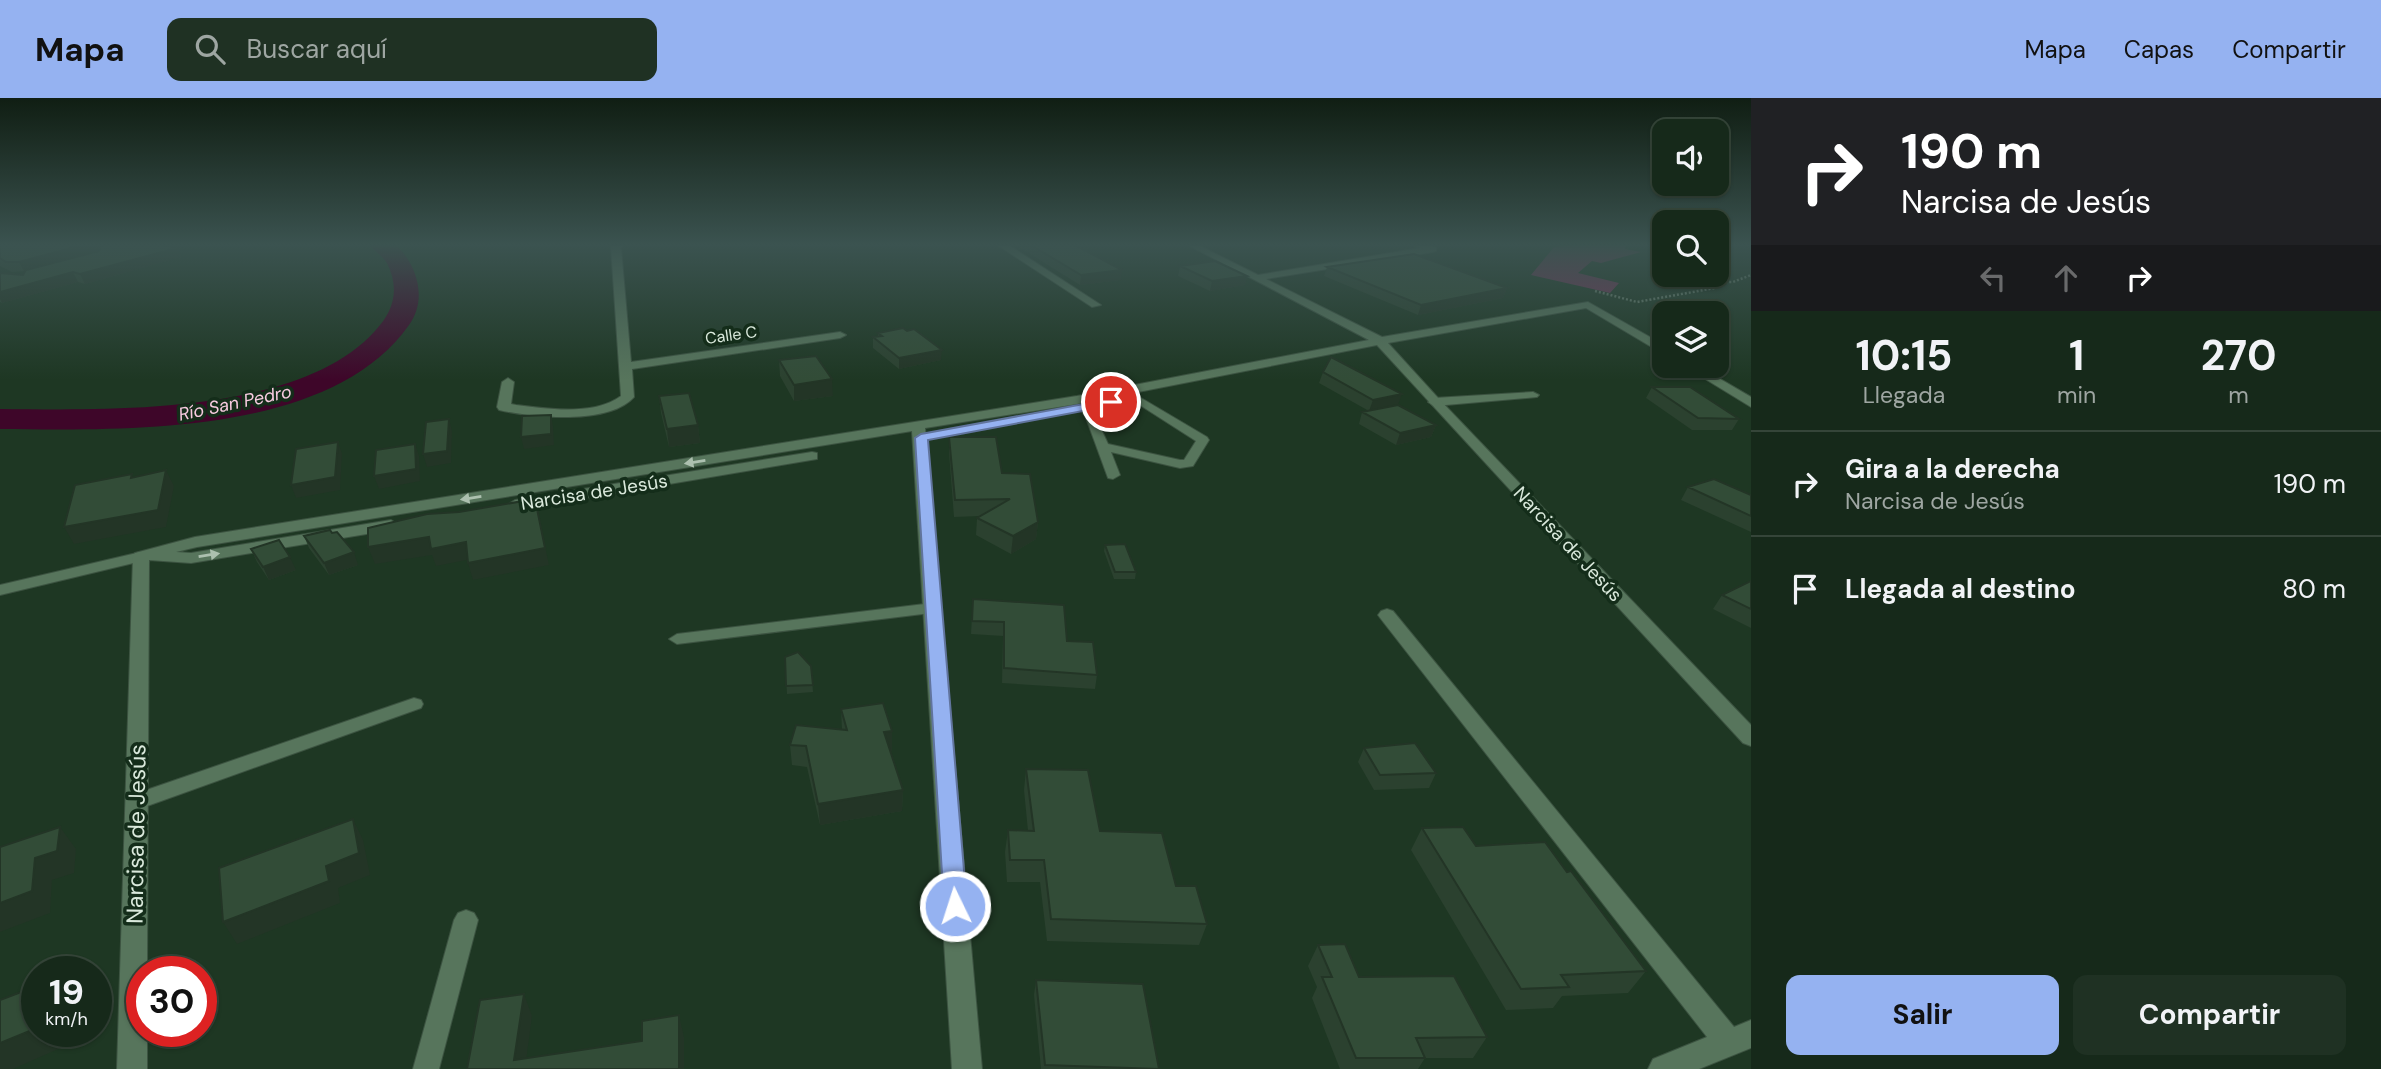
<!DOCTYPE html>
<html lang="es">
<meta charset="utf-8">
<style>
:root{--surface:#16291a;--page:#1f3123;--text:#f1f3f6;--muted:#9ea6a2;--line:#354539;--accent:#95b2f1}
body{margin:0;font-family:"DM Sans",sans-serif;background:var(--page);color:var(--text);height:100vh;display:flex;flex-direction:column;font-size:26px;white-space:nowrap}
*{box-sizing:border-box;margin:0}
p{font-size:23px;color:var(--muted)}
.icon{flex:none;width:38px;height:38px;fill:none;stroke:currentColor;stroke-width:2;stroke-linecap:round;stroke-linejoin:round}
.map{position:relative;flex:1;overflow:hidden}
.details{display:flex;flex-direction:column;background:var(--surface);width:630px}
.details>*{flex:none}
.banner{background:#202124;color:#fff;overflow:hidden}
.controls{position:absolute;left:1652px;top:21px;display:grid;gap:14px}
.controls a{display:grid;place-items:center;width:77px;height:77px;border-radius:14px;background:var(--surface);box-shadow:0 2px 5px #0004,0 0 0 2px var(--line);font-size:35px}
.speed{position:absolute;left:21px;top:858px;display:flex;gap:14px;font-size:35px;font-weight:700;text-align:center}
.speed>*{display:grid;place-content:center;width:91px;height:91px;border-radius:50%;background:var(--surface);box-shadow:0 2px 5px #0004,0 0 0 2px var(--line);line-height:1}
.speed small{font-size:18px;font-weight:400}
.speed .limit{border:10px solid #d22;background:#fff;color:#111}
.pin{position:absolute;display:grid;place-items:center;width:60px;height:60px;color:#fff;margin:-30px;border:4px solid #fff;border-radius:50%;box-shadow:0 2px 7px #0007}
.me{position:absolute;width:77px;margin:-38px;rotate:356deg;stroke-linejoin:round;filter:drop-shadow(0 0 5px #0008)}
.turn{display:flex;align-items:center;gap:24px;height:147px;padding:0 35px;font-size:32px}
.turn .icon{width:91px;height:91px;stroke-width:2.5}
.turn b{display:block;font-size:49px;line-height:60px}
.lanes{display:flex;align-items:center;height:66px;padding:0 35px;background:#0003;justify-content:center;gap:35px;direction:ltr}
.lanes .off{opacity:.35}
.eta{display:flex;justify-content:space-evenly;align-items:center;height:119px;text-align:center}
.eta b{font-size:42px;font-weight:700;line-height:49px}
.action{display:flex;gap:14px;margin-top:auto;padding:14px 35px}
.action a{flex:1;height:80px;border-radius:14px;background:var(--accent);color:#111;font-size:28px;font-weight:700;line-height:80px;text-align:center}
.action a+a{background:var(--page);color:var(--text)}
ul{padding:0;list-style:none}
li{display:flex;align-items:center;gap:21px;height:105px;padding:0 35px;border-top:2px solid var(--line)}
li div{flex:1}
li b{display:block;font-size:26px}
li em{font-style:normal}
header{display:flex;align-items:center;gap:42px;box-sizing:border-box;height:98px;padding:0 35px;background:var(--accent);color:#111}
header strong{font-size:33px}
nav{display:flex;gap:38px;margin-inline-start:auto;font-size:24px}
.search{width:490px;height:63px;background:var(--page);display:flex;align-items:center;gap:18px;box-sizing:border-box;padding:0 24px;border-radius:14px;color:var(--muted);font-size:26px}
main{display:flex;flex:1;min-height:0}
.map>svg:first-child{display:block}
.green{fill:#7a325b}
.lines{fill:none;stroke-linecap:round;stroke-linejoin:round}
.river{fill:#3e0629;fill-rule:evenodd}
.service-casing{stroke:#3c5341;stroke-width:2}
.minor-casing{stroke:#3c5341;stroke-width:2}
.path{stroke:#6d8271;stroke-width:2.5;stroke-dasharray:2 2;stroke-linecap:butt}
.service{fill:#57755c;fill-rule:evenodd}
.minor{fill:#57755c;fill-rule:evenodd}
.wall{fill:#2b412f}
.shaded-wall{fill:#233526}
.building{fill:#324c37;stroke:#233526;stroke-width:2}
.oneway{fill:#acc0af}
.route{fill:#95b2f1;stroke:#61749d;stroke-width:2}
.labels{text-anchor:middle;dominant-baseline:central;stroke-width:7;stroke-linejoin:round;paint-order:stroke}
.far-street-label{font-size:16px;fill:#dae9dc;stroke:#142d1a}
.far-water-label{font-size:18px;font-style:italic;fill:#f8cbe1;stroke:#142d1a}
.street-label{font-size:19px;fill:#dae9dc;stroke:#142d1a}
.near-street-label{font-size:23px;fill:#dae9dc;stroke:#142d1a}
</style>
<header>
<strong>Mapa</strong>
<div class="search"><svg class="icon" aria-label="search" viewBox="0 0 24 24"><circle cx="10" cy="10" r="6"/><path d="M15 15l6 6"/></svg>Buscar aquí</div>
<nav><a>Mapa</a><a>Capas</a><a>Compartir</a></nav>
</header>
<main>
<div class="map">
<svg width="1751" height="971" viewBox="0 0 1751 971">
<rect width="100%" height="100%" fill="#1e3723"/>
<path class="green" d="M 1582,146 L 1645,146 L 1626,147 L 1625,151 L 1641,154 L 1601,165 L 1592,163 L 1578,175 L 1619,185 L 1610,195 L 1531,177 L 1554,149 Z"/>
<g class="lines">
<path class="river" d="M 369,146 L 395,146 C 417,166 428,201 409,227 C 330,339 123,332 0,331 L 0,311 C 107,312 298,318 375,233 C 394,213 400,191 387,165 C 382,157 374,153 369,146 Z"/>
<g class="service-casing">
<path id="service" d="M 1533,294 L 1539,297 L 1537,299 L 1434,308 L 1428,304 L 1434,300 Z
M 1136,297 L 1207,339 L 1209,342 L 1193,368 L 1180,370 L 1111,354 L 1120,377 L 1113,381 L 1108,380 L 1086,320 L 1079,309 L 1081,306 L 1089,306 L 1091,309 L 1108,346 L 1180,362 L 1184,362 L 1196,343 L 1132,302 L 1132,298 Z
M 141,454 L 149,459 L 146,462 L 0,497 L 0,487 Z
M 933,505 L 939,506 L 941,510 L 939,514 L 677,546 L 669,541 L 677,536 Z
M 414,600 L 421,602 L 423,606 L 421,610 L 136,712 L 129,710 L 126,704 L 129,698 Z
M 466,812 L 474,815 L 478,822 L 439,971 L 413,971 L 454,822 L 458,815 Z"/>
</g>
<g class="minor-casing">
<path id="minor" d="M 614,146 L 624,146 L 621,150 L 631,264 L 840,234 L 846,237 L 840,240 L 632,271 L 634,299 C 609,327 534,320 499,312 L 497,309 L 502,284 L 508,280 L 514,284 L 511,306 L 516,307 C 548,311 594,318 621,298 L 611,149 Z
M 996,146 L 1007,146 L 1101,207 L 1092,209 Z
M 1186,146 L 1196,146 L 1258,177 L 1420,150 L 1411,146 L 1436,149 L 1436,153 L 1433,154 L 1266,181 L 1382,239 L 1588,204 L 1664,247 L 1664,255 L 1660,254 L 1586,210 L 1388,245 L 1439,301 L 1751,627 L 1751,648 L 1743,645 L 1377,247 L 1077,306 L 925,330 L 982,971 L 952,971 L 912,333 L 197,449 L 176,454 L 191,455 L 391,422 L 399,427 L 391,432 L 191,465 L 149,462 L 147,873 L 142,873 L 142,933 L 147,933 L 147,971 L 117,971 L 133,459 L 135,455 L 195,439 L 1077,298 L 1369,242 Z
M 1684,268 L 1698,268 L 1751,299 L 1751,309 Z
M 812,354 L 817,355 L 817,361 L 515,412 L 507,407 L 515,402 Z
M 1387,511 L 1393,513 L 1734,929 L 1751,922 L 1751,950 L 1699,971 L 1648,971 L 1653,961 L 1707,939 L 1381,521 L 1378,517 L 1381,513 Z"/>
</g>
<path class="path" d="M 1595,193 L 1637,204 L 1715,190 L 1714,184 L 1733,184 L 1751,177"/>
<use href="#service" class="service"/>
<use href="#minor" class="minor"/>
</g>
<path class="wall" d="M 0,146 L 188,146 L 179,149 L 180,153 L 179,153 L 181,159 L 85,186 L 78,184 L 2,205 L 0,204 L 0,175 L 23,177 L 26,173 L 12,174 L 0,168 Z
M 1014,146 L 1073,146 L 1121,182 L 1080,187 Z
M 1180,168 L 1247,178 L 1245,187 L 1210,193 L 1178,178 Z
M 1327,169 L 1507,190 L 1503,200 L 1418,217 L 1324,178 Z
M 907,233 L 941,262 L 899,271 L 873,250 L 873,239 L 878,238 L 878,235 Z
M 779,262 L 833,298 L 794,303 L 780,278 Z
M 1323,274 L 1398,307 L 1436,327 L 1431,339 L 1396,347 L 1359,326 L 1362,314 L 1369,313 L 1319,285 Z
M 1652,289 L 1739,321 L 1732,332 L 1692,332 L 1646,300 Z
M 659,298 L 698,327 L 700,345 L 669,349 L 661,315 Z
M 949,339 L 1002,375 L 1038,424 L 1036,441 L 1011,456 L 976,437 L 977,420 L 980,418 L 954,419 L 949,355 Z
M 1688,389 L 1751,397 L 1751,434 L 1681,402 Z
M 304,438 L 358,467 L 329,477 L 309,450 Z
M 1105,447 L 1136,474 L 1135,481 L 1114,481 L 1104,453 Z
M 251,451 L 296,472 L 269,482 L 257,464 Z
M 1751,483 L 1751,530 L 1713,511 L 1722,497 Z
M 973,501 L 1067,543 L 1097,577 L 1095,591 L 1002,585 L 1003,538 L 971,536 Z
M 785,559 L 811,568 L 813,594 L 787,596 Z
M 841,611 L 892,653 L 890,653 L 903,692 L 902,713 L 820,727 L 807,669 L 792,667 L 790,647 L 842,632 Z
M 1364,650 L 1436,675 L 1429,690 L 1374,692 L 1358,664 Z
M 1026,671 L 1100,733 L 1176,788 L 1207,826 L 1199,847 L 1047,843 L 1040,784 L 1007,784 L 1005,754 L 1008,732 L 1028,733 L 1024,692 Z
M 1422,730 L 1476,748 L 1567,774 L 1646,873 L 1628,895 L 1562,898 L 1553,910 L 1506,912 L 1411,752 Z
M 1318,847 L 1359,879 L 1487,939 L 1473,960 L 1425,960 L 1418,971 L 1340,971 L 1312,900 L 1317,889 L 1308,868 Z
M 1036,882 L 1159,971 L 1041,971 L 1034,897 Z"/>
<path class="shaded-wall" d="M 86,146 L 96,146 L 99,152 L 24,173 L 19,164 Z
M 168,146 L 188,146 L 179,149 L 180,153 L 179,153 L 181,159 L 85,186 L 80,176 Z
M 1122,172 L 1121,182 L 1080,187 L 1081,177 Z
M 73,174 L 78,184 L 2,205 L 0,201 L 0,194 Z
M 1247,178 L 1245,187 L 1210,193 L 1212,183 Z
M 1507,190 L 1503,200 L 1418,217 L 1421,207 Z
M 942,252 L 941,262 L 899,271 L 899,260 Z
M 832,281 L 833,298 L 794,303 L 794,287 Z
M 1402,296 L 1398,307 L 1369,313 L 1373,302 Z
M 551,317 L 553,328 L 554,347 L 524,351 L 521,339 Z
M 449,321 L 452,333 L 451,365 L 427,369 L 423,356 Z
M 698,327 L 700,345 L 669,349 L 667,331 Z
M 1436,327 L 1431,339 L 1396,347 L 1400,335 Z
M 338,344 L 342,356 L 340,392 L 296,400 L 291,387 Z
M 415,346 L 419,358 L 420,383 L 379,391 L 374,378 Z
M 166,372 L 174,388 L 166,429 L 74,446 L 64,429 Z
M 535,401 L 549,467 L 473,482 L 468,465 Z
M 1038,424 L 1036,441 L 1011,456 L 1013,438 Z
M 429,439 L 466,444 L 471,461 L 436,468 L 432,457 L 375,466 L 368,449 Z
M 354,454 L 358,467 L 329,477 L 324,465 Z
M 290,459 L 296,472 L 269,482 L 263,469 Z
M 892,633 L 892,653 L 884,654 L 884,634 Z
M 903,692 L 902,713 L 820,727 L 818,706 Z
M 353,721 L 363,742 L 370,777 L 338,790 L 340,805 L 237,846 L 223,824 Z
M 60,729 L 76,751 L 74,775 L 52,782 L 50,815 L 0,834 L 0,805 Z
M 524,896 L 532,918 L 525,971 L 514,962 Z
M 679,917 L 684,939 L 684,971 L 679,971 Z
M 37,930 L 37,933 L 74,933 L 74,944 L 13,971 L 0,971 L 0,945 Z"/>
<path class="building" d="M 0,146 L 86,146 L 19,164 L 6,164 L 0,160 Z
M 99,146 L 169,146 L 164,147 L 177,150 L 80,176 L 73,174 L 0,194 L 0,175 L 23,177 L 26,172 L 99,153 L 101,147 Z
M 1029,146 L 1073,146 L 1122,172 L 1081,177 Z
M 1414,156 L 1507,190 L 1421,207 L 1327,169 Z
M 1215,163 L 1247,178 L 1212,183 L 1180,168 Z
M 903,230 L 907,233 L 914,231 L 942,252 L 899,260 L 873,239 L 882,238 L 878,235 Z
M 816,258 L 832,281 L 794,287 L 779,262 Z
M 1331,259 L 1402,296 L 1373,302 L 1323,274 Z
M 1652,289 L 1690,289 L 1739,321 L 1698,320 Z
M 689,295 L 698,327 L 667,331 L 659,298 Z
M 1398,307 L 1436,327 L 1400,335 L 1362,314 Z
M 551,317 L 551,336 L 521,339 L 522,318 Z
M 449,321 L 447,353 L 423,356 L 426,324 Z
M 949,339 L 996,339 L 1002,375 L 1030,376 L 1038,424 L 1013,438 L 977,420 L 1010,401 L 955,402 Z
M 338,344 L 335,379 L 291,387 L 296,351 Z
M 415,346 L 416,371 L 374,378 L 376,352 Z
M 166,372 L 158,412 L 64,429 L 75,387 L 132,376 L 131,380 Z
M 1714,381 L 1751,397 L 1751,418 L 1688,389 Z
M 535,401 L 545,450 L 468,465 L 466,444 L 431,451 L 429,439 L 368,449 L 368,430 L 427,416 L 459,414 Z
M 330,432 L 332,435 L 337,434 L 354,454 L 324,465 L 304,438 Z
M 279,442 L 290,459 L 263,469 L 251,451 Z
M 1125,446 L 1136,474 L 1115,474 L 1105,447 Z
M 1751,483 L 1751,511 L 1722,497 Z
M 973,501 L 1064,507 L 1067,543 L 1093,544 L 1097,577 L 1004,570 L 1004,524 L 972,523 Z
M 798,554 L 811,568 L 813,587 L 786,588 L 785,559 Z
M 883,605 L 892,633 L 884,634 L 903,692 L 818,706 L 806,648 L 790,647 L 796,627 L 847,632 L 841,611 Z
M 1415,645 L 1436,675 L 1380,677 L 1364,650 Z
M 1026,671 L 1088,672 L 1100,733 L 1162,735 L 1176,788 L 1196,788 L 1207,826 L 1051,821 L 1044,762 L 1010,762 L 1008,732 L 1034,733 Z
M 353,721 L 359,755 L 326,768 L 329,783 L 223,824 L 219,770 Z
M 60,729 L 57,753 L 35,760 L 32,793 L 0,805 L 0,749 Z
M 1463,729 L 1476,748 L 1545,744 L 1567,774 L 1571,773 L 1646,873 L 1561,877 L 1569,889 L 1521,891 L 1422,730 Z
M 1345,846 L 1359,879 L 1454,878 L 1487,939 L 1416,940 L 1425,960 L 1356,960 L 1322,879 L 1332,879 L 1318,847 Z
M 1036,882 L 1143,886 L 1159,971 L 1045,967 Z
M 37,888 L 37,930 L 0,945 L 0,902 Z
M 524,896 L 514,962 L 642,943 L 642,923 L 679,917 L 679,971 L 467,971 L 480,902 Z"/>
<defs><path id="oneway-solid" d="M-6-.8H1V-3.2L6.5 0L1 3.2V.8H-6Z" transform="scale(1.75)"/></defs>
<g class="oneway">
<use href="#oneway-solid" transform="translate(695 364) rotate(171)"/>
<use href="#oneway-solid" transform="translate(471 400) rotate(171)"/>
<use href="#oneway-solid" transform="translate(209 457) rotate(-9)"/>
</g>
<linearGradient id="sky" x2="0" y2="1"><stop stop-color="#101e13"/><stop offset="0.52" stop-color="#3b5350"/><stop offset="1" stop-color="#3b5350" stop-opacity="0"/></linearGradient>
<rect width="1751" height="282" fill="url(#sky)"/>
<path class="route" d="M 1111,301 L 1115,302 L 1115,307 L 928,342 L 967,808 L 963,815 L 955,818 L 947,815 L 944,808 L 915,340 L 921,336 Z"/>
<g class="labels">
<g class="far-street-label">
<text transform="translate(731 237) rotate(-8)">Calle C</text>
</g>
<g class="far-water-label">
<text transform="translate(235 305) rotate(-12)">Río San Pedro</text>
</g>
<g class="street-label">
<text transform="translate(594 394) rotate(-9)">Narcisa de Jesús</text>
<text transform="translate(1568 446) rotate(47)">Narcisa de Jesús</text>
</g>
<g class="near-street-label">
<text transform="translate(136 736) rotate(-89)">Narcisa de Jesús</text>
</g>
</g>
</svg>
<div class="controls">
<a><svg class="icon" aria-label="sound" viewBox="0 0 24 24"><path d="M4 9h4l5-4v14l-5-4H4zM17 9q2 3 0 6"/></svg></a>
<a><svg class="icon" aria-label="search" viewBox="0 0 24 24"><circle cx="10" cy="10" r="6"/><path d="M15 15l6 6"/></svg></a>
<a><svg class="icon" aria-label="layers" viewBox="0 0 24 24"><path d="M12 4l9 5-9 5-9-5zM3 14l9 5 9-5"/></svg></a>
</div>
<div class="speed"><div>19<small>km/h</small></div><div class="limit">30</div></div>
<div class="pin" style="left:1111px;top:304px;background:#d93025"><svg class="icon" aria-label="arrive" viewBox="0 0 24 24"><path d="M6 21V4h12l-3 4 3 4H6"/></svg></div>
<svg class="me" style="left:955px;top:808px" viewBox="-20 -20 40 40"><circle r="17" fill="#95b2f1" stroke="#fff" stroke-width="3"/><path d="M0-11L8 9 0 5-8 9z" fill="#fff"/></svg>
</div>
<section class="details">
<div class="banner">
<div class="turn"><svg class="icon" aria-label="right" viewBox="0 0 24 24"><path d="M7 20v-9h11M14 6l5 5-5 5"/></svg><div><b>190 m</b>Narcisa de Jesús</div></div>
<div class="lanes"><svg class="icon off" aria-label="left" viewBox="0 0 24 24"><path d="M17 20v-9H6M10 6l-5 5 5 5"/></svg><svg class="icon off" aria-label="ahead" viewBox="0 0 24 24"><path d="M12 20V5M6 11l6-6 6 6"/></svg><svg class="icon" aria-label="right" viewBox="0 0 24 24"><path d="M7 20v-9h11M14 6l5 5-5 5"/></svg></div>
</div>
<div class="eta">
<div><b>10:15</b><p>Llegada</p></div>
<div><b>1</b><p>min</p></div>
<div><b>270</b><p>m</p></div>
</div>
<ul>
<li><svg class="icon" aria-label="right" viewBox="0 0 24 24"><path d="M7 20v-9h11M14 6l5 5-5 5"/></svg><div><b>Gira a la derecha</b><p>Narcisa de Jesús</p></div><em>190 m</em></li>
<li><svg class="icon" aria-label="arrive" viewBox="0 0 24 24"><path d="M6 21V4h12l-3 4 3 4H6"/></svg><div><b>Llegada al destino</b></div><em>80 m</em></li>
</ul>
<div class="action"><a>Salir</a><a>Compartir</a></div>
</section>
</main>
